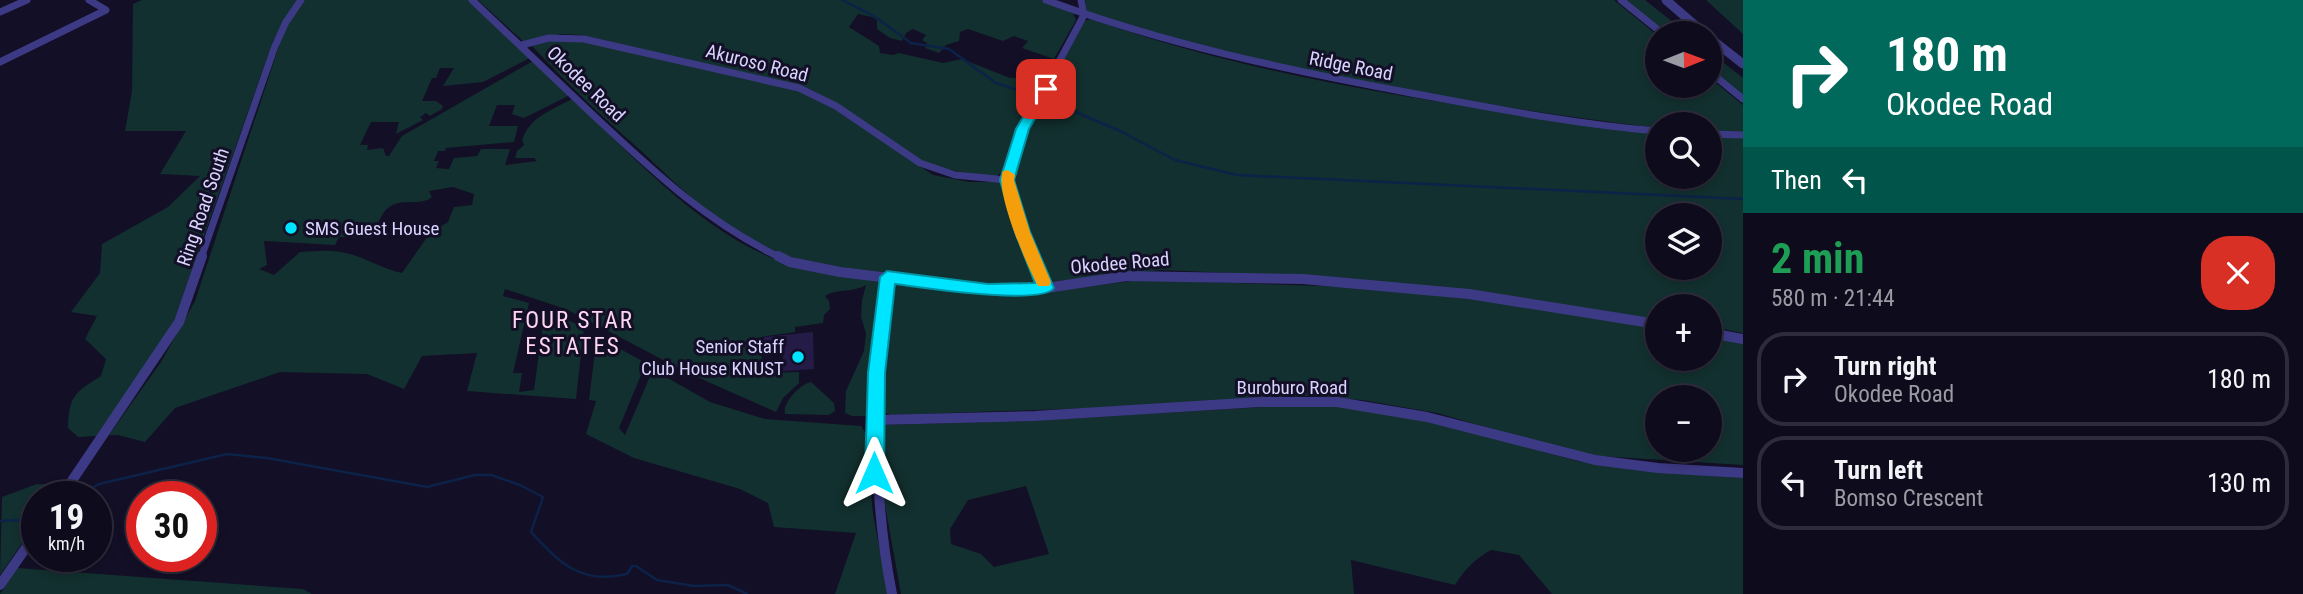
<!DOCTYPE html>
<meta charset="utf-8">
<style>
:root{--surface:#0e0b1c;--page:#1c1929;--text:#f1f3f6;--muted:#9b9ba3;--line:#2e2b3b}
body{margin:0;font-family:"Roboto Condensed",sans-serif;background:var(--page);color:var(--text);height:100vh;display:flex;flex-direction:column;font-size:26px;white-space:nowrap}
*{box-sizing:border-box;margin:0}
p{font-size:23px;color:var(--muted)}
.icon{flex:none;width:38px;height:38px;fill:none;stroke:currentColor;stroke-width:2;stroke-linecap:round;stroke-linejoin:round}
.map{position:relative;flex:1;overflow:hidden}
.panel{display:flex;flex-direction:column;background:var(--surface);width:560px}
.panel>*{flex:none}
.top-card{background:#00695c;color:#fff;overflow:hidden}
.needle{width:46px;rotate:89deg}
.tools{position:absolute;left:1645px;top:21px;display:grid;gap:14px}
.tools a{display:grid;place-items:center;width:77px;height:77px;border-radius:50%;background:var(--surface);box-shadow:0 4px 10px #0003,0 0 0 2px var(--line);font-size:35px}
.speed{position:absolute;left:21px;top:481px;display:flex;gap:14px;font-size:35px;font-weight:700;text-align:center}
.speed>*{display:grid;place-content:center;width:91px;height:91px;border-radius:50%;background:var(--surface);box-shadow:0 4px 10px #0003,0 0 0 2px var(--line);line-height:1}
.speed small{font-size:18px;font-weight:400}
.speed .limit{border:10px solid #d22;background:#fff;color:#111}
.pin{position:absolute;display:grid;place-items:center;width:60px;height:60px;color:#fff;margin:-30px;border-radius:14px;box-shadow:0 4px 10px #0006}
.me{position:absolute;width:77px;margin:-38px;rotate:0deg;stroke-linejoin:round;filter:drop-shadow(0 0 5px #0008)}
.turn{display:flex;align-items:center;gap:24px;height:147px;padding:0 28px;font-size:32px}
.turn .icon{width:91px;height:91px;stroke-width:2.5}
.turn b{display:block;font-size:49px;line-height:60px}
.then{display:flex;align-items:center;height:66px;padding:0 28px;background:#0003;gap:14px;font-size:26px}
.round{display:grid;place-items:center;flex:none;width:74px;height:74px;border-radius:28px;background:var(--page)}
.summary{display:flex;align-items:center;justify-content:space-between;height:119px;padding:0 28px}
h1{font-size:42px;font-weight:700;line-height:52px;color:#1e9e55}
ul{padding:0;list-style:none}
li{display:flex;align-items:center;gap:21px;height:94px;margin:0 14px 10px;padding:0 14px;border:4px solid var(--line);border-radius:28px}
li div{flex:1}
li b{display:block;font-size:26px}
li em{font-style:normal}
main{display:flex;flex:1;min-height:0}
.map>svg:first-child{display:block}
.green{fill:#12302f;fill-rule:evenodd}
.lines{fill:none;stroke-linecap:round;stroke-linejoin:round}
.stream{stroke:#0c2248;stroke-width:2.5}
.building{fill:#241b47}
.minor-far1{stroke:#3d3a85;stroke-width:7}
.minor{stroke:#3d3a85;stroke-width:10}
.tertiary{stroke:#3d3a85;stroke-width:9}
.route{fill:#00e5ff;stroke:#0095a6;stroke-width:2}
.slow{fill:#f59e0b}
.poi-dot{fill:#00e5ff;stroke:#130f26;stroke-width:2.5}
.labels{text-anchor:middle;dominant-baseline:central;stroke-width:6;stroke-linejoin:round;paint-order:stroke}
.street-label{font-size:19px;fill:#d9d4ff;stroke:#130f26}
.poi-label{font-size:19px;fill:#d9d4ff;stroke:#130f26;text-anchor:start}
.quarter-label{font-size:23px;letter-spacing:2px;fill:#ffd6f0;stroke:#130f26}
</style>
<main>
<div class="map">
<svg width="1743" height="594" viewBox="0 0 1743 594">
<rect width="100%" height="100%" fill="#130f26"/>
<path class="green" d="M 142,0 L 297,0 L 273,41 L 174,321 L 159,348 L 96,436 L 78,437 L 68,428 C 69,396 74,393 101,376 L 106,359 L 85,339 L 97,316 L 71,312 L 100,273 L 102,244 L 168,207 L 200,176 L 160,174 L 186,131 L 125,131 L 132,91 L 133,4 Z
M 305,0 L 469,0 L 530,58 L 483,82 L 443,86 L 454,68 L 440,68 L 436,78 L 432,78 L 422,101 L 436,101 L 443,106 L 442,109 L 430,116 L 426,113 L 420,117 L 423,120 L 396,134 L 399,122 L 371,122 L 360,145 L 368,145 L 367,150 L 383,148 L 386,156 L 389,156 L 402,136 L 533,61 L 570,95 L 524,118 L 512,114 L 515,105 L 497,105 L 489,126 L 518,126 L 514,142 L 446,148 L 445,151 L 438,151 L 434,161 L 439,161 L 436,168 L 449,169 L 454,158 L 477,156 L 481,149 L 510,149 L 505,165 L 537,161 L 534,158 L 515,158 L 517,151 L 524,145 L 522,140 C 530,117 550,111 572,99 C 638,160 704,237 793,266 C 821,275 854,276 883,281 L 868,375 L 867,416 L 852,416 L 845,413 L 846,391 L 864,351 L 866,333 L 861,317 L 862,300 L 866,285 C 853,293 838,288 825,296 L 829,301 L 830,309 L 824,315 L 823,323 L 795,327 L 795,332 L 761,337 L 762,373 L 799,372 L 799,383 L 783,398 L 776,412 L 688,373 L 566,309 L 505,289 L 503,296 L 529,303 L 513,373 L 522,373 L 519,392 L 534,390 L 544,315 L 553,314 L 584,327 L 576,399 L 467,391 L 477,353 L 422,356 L 404,389 L 367,374 L 280,372 L 175,408 L 145,442 L 118,435 L 109,435 L 161,362 L 195,301 L 280,43 L 293,15 ZM 453,187 L 474,194 L 472,205 L 454,207 L 448,222 L 430,233 L 402,273 C 383,269 368,259 350,254 C 334,249 317,251 300,252 L 274,275 L 259,269 L 267,265 L 264,241 L 335,245 L 339,237 L 372,238 C 376,229 381,213 388,208 C 401,197 420,207 432,197 L 429,191 Z
M 478,0 L 1043,0 L 1073,13 L 1076,20 L 1054,59 L 1022,48 L 1028,41 L 1014,36 L 1003,41 L 968,29 L 960,32 L 959,41 L 946,45 L 939,53 L 925,48 L 927,43 L 922,40 L 926,35 L 913,29 L 906,33 L 902,41 L 890,38 L 877,29 L 877,20 L 872,17 L 858,14 L 849,27 L 879,46 L 880,53 L 893,55 L 899,53 L 943,63 L 962,59 L 1010,78 L 1045,76 L 1013,139 L 1002,172 L 995,177 C 971,174 948,171 925,162 C 881,143 848,105 804,87 L 582,35 L 560,34 L 525,43 Z
M 1085,0 L 1614,0 L 1657,35 L 1657,86 L 1710,86 L 1710,78 L 1743,105 L 1743,132 L 1710,131 L 1710,124 L 1657,124 L 1657,128 C 1464,104 1272,70 1087,12 Z
M 1623,0 L 1645,0 L 1687,33 L 1664,33 Z
M 1706,0 L 1743,0 L 1743,34 Z
M 1091,19 C 1273,83 1467,107 1657,133 L 1657,177 L 1710,177 L 1710,136 L 1743,137 L 1743,333 L 1710,327 L 1710,306 L 1657,306 L 1657,319 L 1452,289 L 1345,278 L 1162,270 L 1049,282 C 1028,252 1011,195 1015,159 L 1083,21 ZM 1657,215 L 1710,215 L 1710,268 L 1657,268 Z
M 560,39 L 605,44 L 815,95 L 933,175 L 970,182 L 1004,182 L 1014,219 L 1037,284 C 994,287 953,282 910,276 C 871,272 832,269 794,258 C 732,241 684,191 639,149 C 601,116 566,82 532,46 Z
M 1710,52 L 1743,78 L 1743,97 L 1710,70 Z
M 1140,280 L 1354,287 L 1492,301 L 1657,327 L 1657,359 L 1710,359 L 1710,336 L 1743,342 L 1743,465 L 1583,455 L 1437,413 L 1362,400 L 1307,396 L 1149,406 L 891,415 L 880,411 L 887,329 L 897,283 L 1017,296 ZM 1657,397 L 1710,397 L 1710,450 L 1657,450 Z
M 602,339 L 646,363 L 619,428 L 625,435 L 651,374 L 657,372 L 710,402 L 765,419 L 861,426 L 866,434 L 873,514 L 888,594 L 835,594 L 856,533 L 774,527 L 768,503 L 740,489 L 634,458 L 586,434 L 596,401 L 589,400 L 596,343 Z
M 811,382 L 834,403 L 835,411 L 829,415 L 785,414 C 782,403 800,384 811,382 Z
M 1297,405 L 1348,406 L 1459,428 L 1577,461 L 1636,470 L 1743,478 L 1743,594 L 1552,594 L 1519,555 L 1491,550 C 1475,559 1465,569 1455,585 L 1351,560 L 1354,594 L 901,594 L 883,494 L 880,427 L 882,425 L 1030,421 ZM 1026,486 L 1049,554 L 994,567 L 981,554 L 951,544 L 950,529 L 968,500 Z
M 37,484 L 62,485 L 54,497 L 37,497 L 37,522 L 0,575 L 2,497 Z
M 17,568 L 303,589 L 312,594 L 0,594 Z"/>
<g class="lines">
<path class="stream" d="M 842,0 L 874,16 L 911,43 L 949,49 L 996,83 L 1037,96
M 1045,99 L 1120,131 L 1175,160 L 1237,175 L 1743,199
M 77,497 L 99,484 L 227,454 L 267,458 L 427,487 L 475,475 L 491,475 L 520,485 L 543,497 L 531,532 C 560,563 580,585 627,574 L 632,566 L 636,566 L 657,580 L 694,586 L 728,585 L 747,594
M 0,521 L 22,520 L 37,515"/>
</g>
<path class="building" d="M 813,332 L 814,369 L 783,371 L 783,344 L 764,346 L 764,337 Z"/>
<g class="lines">
<path class="minor-far1" d="M 472,0 C 512,38 552,76 592,114 C 653,171 705,221 781,258
M 1046,0 C 1165,44 1287,70 1411,93 C 1492,108 1574,124 1657,131
M 1081,0 L 1084,15
M 1621,0 L 1662,33
M 0,12 L 27,0
M 522,45 L 549,38 L 584,39 L 799,88 L 836,106 L 920,163 L 955,175 L 1007,180
M 0,62 L 106,10 L 89,0
M 1710,72 L 1743,99
M 1710,134 L 1743,135
M 201,258 L 275,46 L 286,22 L 301,0
M 1033,258 L 1022,232 L 1007,180 L 1023,129 L 1084,15"/>
<path class="minor" d="M 778,256 L 790,262 L 840,272 L 988,290 L 1046,288 L 1127,276 L 1303,279 L 1469,294 L 1657,324
M 1032,256 L 1046,288
M 887,277 C 875,384 871,488 892,594
M 1710,333 L 1743,339
M 876,420 L 1035,416 L 1260,402 L 1337,402 L 1427,417 L 1595,460 L 1658,468 L 1743,473
M 61,497 L 179,322 L 202,256
M 0,585 L 37,532"/>
<path class="tertiary" d="M 1666,0 L 1704,33
M 1710,38 L 1743,64"/>
</g>
<path class="route" d="M 1046,85 L 1052,89 L 1029,129 L 1014,180 L 1030,232 L 1054,288 C 1041,306 920,287 895,284 L 885,373 L 884,473 L 881,478 L 874,481 L 868,478 L 865,473 L 868,373 L 880,277 L 887,271 L 988,284 L 1035,283 L 1015,232 L 1000,180 L 1016,129 L 1041,86 Z"/>
<path class="slow" d="M 1008,170 L 1015,175 L 1014,180 L 1030,232 L 1051,282 L 1049,286 L 1038,286 C 1027,266 994,190 1003,171 Z"/>
<g class="poi-dot">
<circle cx="291" cy="228" r="7"/>
<circle cx="798" cy="357" r="7"/>
</g>
<g class="labels">
<g class="street-label">
<text transform="translate(757 63) rotate(14)">Akuroso Road</text>
<text transform="translate(1351 66) rotate(11)">Ridge Road</text>
<text transform="translate(586 84) rotate(44)">Okodee Road</text>
<text transform="translate(203 207) rotate(-71)">Ring Road South</text>
<text transform="translate(1120 263) rotate(-5)">Okodee Road</text>
<text x="1292" y="387">Buroburo Road</text>
</g>
<g class="poi-label">
<text x="305" y="228">SMS Guest House</text>
<text x="784" y="346" text-anchor="end">Senior Staff<tspan x="784" dy="22">Club House KNUST</tspan></text>
</g>
<g class="quarter-label">
<text x="573" y="320">FOUR STAR<tspan x="573" dy="26">ESTATES</tspan></text>
</g>
</g>
</svg>
<div class="tools">
<a><svg class="needle" viewBox="-14 -14 28 28"><path d="M0-13l5 13h-10z" fill="#e53935"/><path d="M0 13l5-13h-10z" fill="#9b9ba3"/></svg></a>
<a><svg class="icon" aria-label="search" viewBox="0 0 24 24"><circle cx="10" cy="10" r="6"/><path d="M15 15l6 6"/></svg></a>
<a><svg class="icon" aria-label="layers" viewBox="0 0 24 24"><path d="M12 4l9 5-9 5-9-5zM3 14l9 5 9-5"/></svg></a>
<a>+</a>
<a>−</a>
</div>
<div class="speed"><div>19<small>km/h</small></div><div class="limit">30</div></div>
<div class="pin" style="left:1046px;top:89px;background:#d93025"><svg class="icon" aria-label="arrive" viewBox="0 0 24 24"><path d="M6 21V4h12l-3 4 3 4H6"/></svg></div>
<svg class="me" style="left:874px;top:473px" viewBox="-20 -20 40 40"><path d="M0-17L14 15 0 8-14 15z" fill="#00e5ff" stroke="#fff" stroke-width="4"/></svg>
</div>
<section class="panel">
<div class="top-card">
<div class="turn"><svg class="icon" aria-label="right" viewBox="0 0 24 24"><path d="M7 20v-9h11M14 6l5 5-5 5"/></svg><div><b>180 m</b>Okodee Road</div></div>
<div class="then">Then<svg class="icon" aria-label="left" viewBox="0 0 24 24"><path d="M17 20v-9H6M10 6l-5 5 5 5"/></svg></div>
</div>
<div class="summary"><div><h1>2 min</h1><p>580 m · 21:44</p></div><a class="round" style="background:#d93025;color:#fff"><svg class="icon" aria-label="close" viewBox="0 0 24 24"><path d="M6 6l12 12M18 6L6 18"/></svg></a></div>
<ul>
<li><svg class="icon" aria-label="right" viewBox="0 0 24 24"><path d="M7 20v-9h11M14 6l5 5-5 5"/></svg><div><b>Turn right</b><p>Okodee Road</p></div><em>180 m</em></li>
<li><svg class="icon" aria-label="left" viewBox="0 0 24 24"><path d="M17 20v-9H6M10 6l-5 5 5 5"/></svg><div><b>Turn left</b><p>Bomso Crescent</p></div><em>130 m</em></li>
</ul>
</section>
</main>
